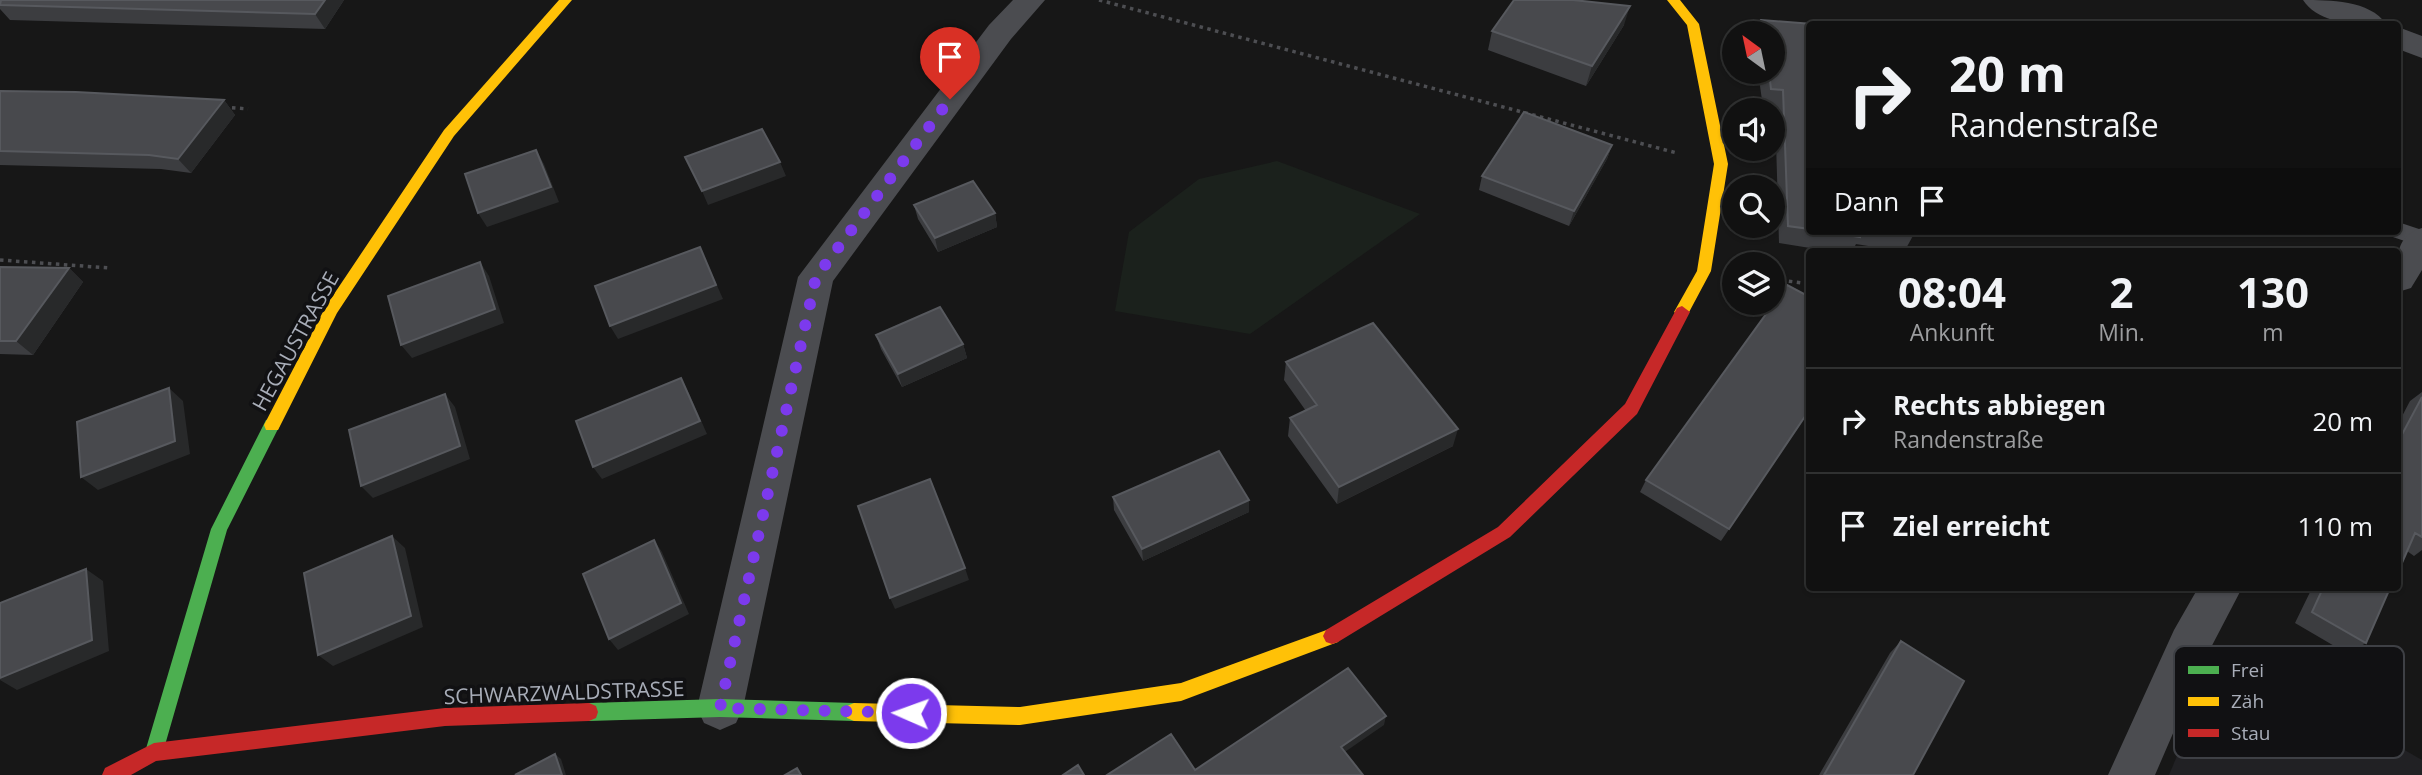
<!DOCTYPE html>
<html lang="de">
<meta charset="utf-8">
<style>
:root{--surface:#111;--page:#1e1f1f;--text:#f1f3f6;--muted:#9c9d9f;--line:#303131}
body{margin:0;font-family:"Open Sans",sans-serif;background:var(--page);color:var(--text);height:100vh;display:flex;flex-direction:column;font-size:26px;white-space:nowrap}
*{box-sizing:border-box;margin:0}
p{font-size:23px;color:var(--muted)}
.icon{flex:none;width:38px;height:38px;fill:none;stroke:currentColor;stroke-width:2;stroke-linecap:round;stroke-linejoin:round}
.map{position:relative;flex:1;overflow:hidden}
.sheet{position:absolute;left:1806px;top:248px;width:595px;height:343px;display:flex;flex-direction:column;background:var(--surface);border-radius:7px;box-shadow:0 2px 5px #0004,0 0 0 2px var(--line)}
.sheet>*{flex:none}
.banner{position:absolute;left:1806px;top:21px;width:595px;height:214px;border-radius:7px;box-shadow:0 2px 5px #0004,0 0 0 2px var(--line);background:#111;color:var(--text);overflow:hidden}
.needle{width:46px;rotate:327deg}
.controls{position:absolute;left:1722px;top:21px;display:grid;gap:14px}
.controls a{display:grid;place-items:center;width:63px;height:63px;border-radius:50%;background:var(--surface);box-shadow:0 2px 5px #0004,0 0 0 2px var(--line);font-size:35px}
.pin{position:absolute;display:grid;place-items:center;width:60px;height:60px;color:#fff;margin:-72px -30px;border-radius:50% 50% 50% 0;rotate:-45deg;box-shadow:0 0 7px #0007}
.pin .icon{rotate:45deg}
.me{position:absolute;width:77px;margin:-38px;rotate:272deg;stroke-linejoin:round;filter:drop-shadow(0 0 5px #0008)}
.turn{display:flex;align-items:center;gap:24px;height:147px;padding:0 28px;font-size:32px}
.turn .icon{width:91px;height:91px;stroke-width:2.5}
.turn b{display:block;font-size:49px;line-height:60px}
.then{display:flex;align-items:center;height:66px;padding:0 28px;background:#0003;gap:14px;font-size:26px}
.eta{display:flex;justify-content:space-evenly;align-items:center;height:119px;text-align:center}
.eta b{font-size:42px;font-weight:700;line-height:49px}
ul{padding:0;list-style:none}
li{display:flex;align-items:center;gap:21px;height:105px;padding:0 28px;border-top:2px solid var(--line)}
li div{flex:1}
li b{display:block;font-size:26px}
li em{font-style:normal}
.map>svg:first-child{display:block}
.built{fill:#212124}
.green{fill:#1b211c}
.lines{fill:none;stroke-linecap:round;stroke-linejoin:round}
.path{stroke:#4d4e52;stroke-width:3.5;stroke-dasharray:3.5 4.5;stroke-linecap:butt}
.lane{fill:#4b4c50;fill-rule:evenodd}
.street{fill:#4b4c50;fill-rule:evenodd}
.fast{fill:#4caf50;fill-rule:evenodd}
.slow{fill:#ffc107;fill-rule:evenodd}
.jam{fill:#c62828;fill-rule:evenodd}
.wall{fill:#3c3d40}
.shaded-wall{fill:#28292a}
.building{fill:#48494d;stroke:#57595e;stroke-width:2}
.route{stroke:#7c3aed;stroke-width:12;stroke-dasharray:0 21.6}
.labels{text-anchor:middle;dominant-baseline:central;stroke-width:7;stroke-linejoin:round;paint-order:stroke}
.street-label{font-size:21px;fill:#a8adb8;stroke:#111113}
.key{fill:#111113;stroke:#3e4045;stroke-width:2}
.key-label{font-size:19px;fill:#a8adb8}
</style>
<div class="map">
<svg width="2422" height="775" viewBox="0 0 2422 775">
<rect width="100%" height="100%" fill="#171717"/>
<path class="built" d="M 2223,646 L 2422,760 L 2422,775 L 2169,775 Z"/>
<path class="green" d="M 1277,161 L 1420,214 L 1250,334 L 1115,311 L 1129,232 L 1199,179 Z"/>
<g class="lines">
<path class="path" d="M 1099,0 L 1677,153
M 224,107 L 248,109
M 0,260 L 109,268
M 1773,279 L 1810,284"/>
<path class="lane" d="M 2398,222 L 2422,230 L 2422,247 L 2390,236 L 2387,231 L 2398,231 Z"/>
<path class="street" d="M 1013,0 L 1045,0 L 1011,39 L 833,281 L 743,708 L 736,723 L 720,730 L 704,723 L 697,708 L 798,277 L 989,25 Z
M 2303,0 C 2329,0 2370,0 2386,24 C 2361,26 2319,25 2303,0 Z
M 2398,27 L 2422,36 L 2422,58 L 2398,49 Z
M 2422,228 L 2422,270 L 2411,288 L 2398,292 C 2398,265 2391,237 2422,228 Z
M 2198,588 L 2242,588 L 2206,657 L 2155,775 L 2108,775 L 2174,630 Z"/>
<path class="fast" d="M 272,418 L 278,420 L 280,425 L 227,530 L 163,752 L 161,758 L 154,761 L 147,758 L 145,752 L 211,529 L 266,420 Z
M 720,699 L 854,703 L 861,706 L 863,712 L 861,718 L 854,721 L 720,717 L 589,721 L 582,718 L 580,712 L 582,706 L 589,703 Z"/>
<path class="slow" d="M 559,0 L 572,0 L 454,136 L 337,313 L 278,430 L 266,430 L 264,425 L 326,306 L 444,130 Z
M 1667,0 L 1680,0 L 1699,24 L 1728,164 L 1711,271 L 1687,316 L 1682,318 L 1674,312 L 1697,271 L 1714,164 L 1687,25 Z
M 1332,628 L 1338,630 L 1341,636 L 1338,642 L 1181,701 L 1020,725 L 854,721 L 847,718 L 845,712 L 847,706 L 854,703 L 1020,707 L 1181,683 Z"/>
<path class="jam" d="M 1682,306 L 1690,312 L 1637,414 L 1510,537 L 1338,642 L 1332,644 L 1326,642 L 1323,636 L 1326,630 L 1498,527 L 1625,404 L 1677,308 Z
M 589,703 L 596,706 L 598,712 L 596,718 L 589,721 L 445,726 L 156,761 L 131,775 L 102,775 L 105,768 L 154,743 L 445,708 Z"/>
</g>
<path class="wall" d="M 344,0 L 325,29 L 10,20 L 0,9 L 0,1 Z
M 1573,1 L 1624,25 L 1586,86 L 1488,50 L 1492,31 Z
M 1761,20 L 1810,24 L 1810,231 L 1914,231 L 1914,234 L 1904,252 L 1856,244 L 1852,252 L 1835,252 L 1779,243 L 1775,108 L 1763,107 L 1758,72 L 1773,72 L 1773,33 L 1756,33 Z
M 0,91 L 224,100 L 235,115 L 191,173 L 161,169 L 0,165 Z
M 1612,145 L 1607,159 L 1569,226 L 1479,190 L 1482,176 Z
M 914,205 L 995,213 L 997,227 L 938,252 L 918,219 Z
M 0,267 L 69,268 L 83,282 L 33,355 L 0,354 Z
M 876,335 L 963,344 L 967,358 L 902,387 L 881,349 Z
M 1286,362 L 1453,446 L 1337,504 L 1288,436 L 1290,418 L 1306,411 L 1284,380 Z
M 2422,392 L 2422,550 L 2414,556 L 2407,551 L 2398,572 L 2398,424 L 2410,401 Z
M 1810,410 L 1721,541 L 1640,492 L 1646,480 Z
M 1113,497 L 1249,512 L 1143,561 L 1114,510 Z
M 2312,588 L 2390,588 L 2366,643 L 2348,654 L 2295,623 Z
M 1901,641 L 1913,775 L 1819,775 L 1890,653 Z"/>
<path class="shaded-wall" d="M 325,0 L 344,0 L 325,29 L 315,14 Z
M 1630,6 L 1624,25 L 1586,86 L 1592,66 Z
M 224,100 L 235,115 L 191,173 L 178,159 Z
M 1612,145 L 1607,159 L 1569,226 L 1574,211 Z
M 536,150 L 544,164 L 559,202 L 487,227 L 478,213 Z
M 780,162 L 786,176 L 708,205 L 702,191 Z
M 995,213 L 997,227 L 938,252 L 935,238 Z
M 700,247 L 723,299 L 618,339 L 610,326 Z
M 480,262 L 489,276 L 504,323 L 412,358 L 401,345 Z
M 69,268 L 83,282 L 33,355 L 16,341 Z
M 963,344 L 967,358 L 902,387 L 898,374 Z
M 681,378 L 688,391 L 707,434 L 602,479 L 593,467 Z
M 169,388 L 183,401 L 190,454 L 98,490 L 81,477 Z
M 445,394 L 455,407 L 470,459 L 373,498 L 361,486 Z
M 1458,429 L 1453,446 L 1337,504 L 1339,487 Z
M 1249,500 L 1249,512 L 1143,561 L 1142,549 Z
M 392,536 L 405,548 L 423,627 L 333,666 L 318,655 Z
M 654,540 L 662,552 L 689,614 L 618,650 L 609,639 Z
M 965,568 L 969,580 L 895,609 L 890,598 Z
M 86,569 L 103,581 L 109,651 L 17,690 L 0,680 L 0,678 Z
M 1386,716 L 1384,725 L 1339,756 L 1341,747 Z
M 555,754 L 561,759 L 566,775 L 562,775 Z"/>
<path class="building" d="M 1,0 L 325,0 L 315,14 L 0,5 Z
M 1514,0 L 1573,0 L 1630,6 L 1592,66 L 1492,31 Z
M 1761,20 L 1813,24 L 1810,24 L 1810,229 L 1788,226 L 1783,90 L 1771,89 L 1769,72 L 1773,72 L 1773,33 L 1763,33 Z
M 0,91 L 76,92 L 224,100 L 178,159 L 149,155 L 0,151 Z
M 1524,112 L 1612,145 L 1574,211 L 1482,176 Z
M 762,129 L 780,162 L 702,191 L 685,157 Z
M 536,150 L 551,187 L 478,213 L 465,174 Z
M 973,181 L 995,213 L 935,238 L 914,205 Z
M 1821,231 L 1860,231 L 1860,237 Z
M 1892,231 L 1914,231 L 1914,234 Z
M 700,247 L 716,285 L 610,326 L 595,286 Z
M 480,262 L 495,309 L 401,345 L 388,296 Z
M 0,267 L 69,268 L 16,341 L 0,341 Z
M 1787,285 L 1810,297 L 1810,409 L 1729,529 L 1646,480 Z
M 940,307 L 963,344 L 898,374 L 876,335 Z
M 1373,323 L 1458,429 L 1339,487 L 1290,418 L 1317,405 L 1286,362 Z
M 681,378 L 700,421 L 593,467 L 576,421 Z
M 169,388 L 175,441 L 81,477 L 77,422 Z
M 445,394 L 460,446 L 361,486 L 349,430 Z
M 2422,397 L 2422,537 L 2415,533 L 2398,572 L 2398,442 Z
M 1219,451 L 1249,500 L 1142,549 L 1113,497 Z
M 930,479 L 965,568 L 890,598 L 858,506 Z
M 392,536 L 411,616 L 318,655 L 304,573 Z
M 654,540 L 681,603 L 609,639 L 583,574 Z
M 86,569 L 92,640 L 0,678 L 0,603 Z
M 2323,588 L 2390,588 L 2366,643 L 2312,612 Z
M 1901,641 L 1964,681 L 1913,775 L 1824,775 Z
M 1348,668 L 1386,716 L 1341,747 L 1363,775 L 1107,775 L 1171,734 L 1195,770 Z
M 555,754 L 562,775 L 515,775 Z
M 1078,765 L 1084,775 L 1063,775 Z
M 797,768 L 801,775 L 785,775 Z"/>
<g class="lines">
<path class="route" d="M 911,713 L 720,708 L 816,277 L 950,99"/>
</g>
<g class="labels">
<g class="street-label">
<text transform="translate(295 341) rotate(-61)">HEGAUSTRASSE</text>
<text transform="translate(564 692) rotate(-2)">SCHWARZWALDSTRASSE</text>
</g>
</g>
<rect x="2174" y="646" width="230" height="112" rx="10" class="key"/>
<rect x="2188" y="666" width="31" height="8" fill="#4caf50"/>
<rect x="2188" y="697" width="31" height="9" fill="#ffc107"/>
<rect x="2188" y="729" width="31" height="8" fill="#c62828"/>
<g class="key-label">
<text x="2231" y="677">Frei</text>
<text x="2231" y="708">Zäh</text>
<text x="2231" y="740">Stau</text>
</g>
</svg>
<div class="controls">
<a><svg class="needle" viewBox="-14 -14 28 28"><path d="M0-13l5 13h-10z" fill="#e53935"/><path d="M0 13l5-13h-10z" fill="#9c9d9f"/></svg></a>
<a><svg class="icon" aria-label="sound" viewBox="0 0 24 24"><path d="M4 9h4l5-4v14l-5-4H4zM17 9q2 3 0 6"/></svg></a>
<a><svg class="icon" aria-label="search" viewBox="0 0 24 24"><circle cx="10" cy="10" r="6"/><path d="M15 15l6 6"/></svg></a>
<a><svg class="icon" aria-label="layers" viewBox="0 0 24 24"><path d="M12 4l9 5-9 5-9-5zM3 14l9 5 9-5"/></svg></a>
</div>
<div class="pin" style="left:950px;top:99px;background:#d93025"><svg class="icon" aria-label="arrive" viewBox="0 0 24 24"><path d="M6 21V4h12l-3 4 3 4H6"/></svg></div>
<svg class="me" style="left:911px;top:713px" viewBox="-20 -20 40 40"><circle r="17" fill="#7c3aed" stroke="#fff" stroke-width="3"/><path d="M0-11L8 9 0 5-8 9z" fill="#fff"/></svg>
<div class="banner">
<div class="turn"><svg class="icon" aria-label="right" viewBox="0 0 24 24"><path d="M7 20v-9h11M14 6l5 5-5 5"/></svg><div><b>20 m</b>Randenstraße</div></div>
<div class="then">Dann<svg class="icon" aria-label="arrive" viewBox="0 0 24 24"><path d="M6 21V4h12l-3 4 3 4H6"/></svg></div>
</div>
<section class="sheet">
<div class="eta">
<div><b>08:04</b><p>Ankunft</p></div>
<div><b>2</b><p>Min.</p></div>
<div><b>130</b><p>m</p></div>
</div>
<ul>
<li><svg class="icon" aria-label="right" viewBox="0 0 24 24"><path d="M7 20v-9h11M14 6l5 5-5 5"/></svg><div><b>Rechts abbiegen</b><p>Randenstraße</p></div><em>20 m</em></li>
<li><svg class="icon" aria-label="arrive" viewBox="0 0 24 24"><path d="M6 21V4h12l-3 4 3 4H6"/></svg><div><b>Ziel erreicht</b></div><em>110 m</em></li>
</ul>
</section>
</div>
